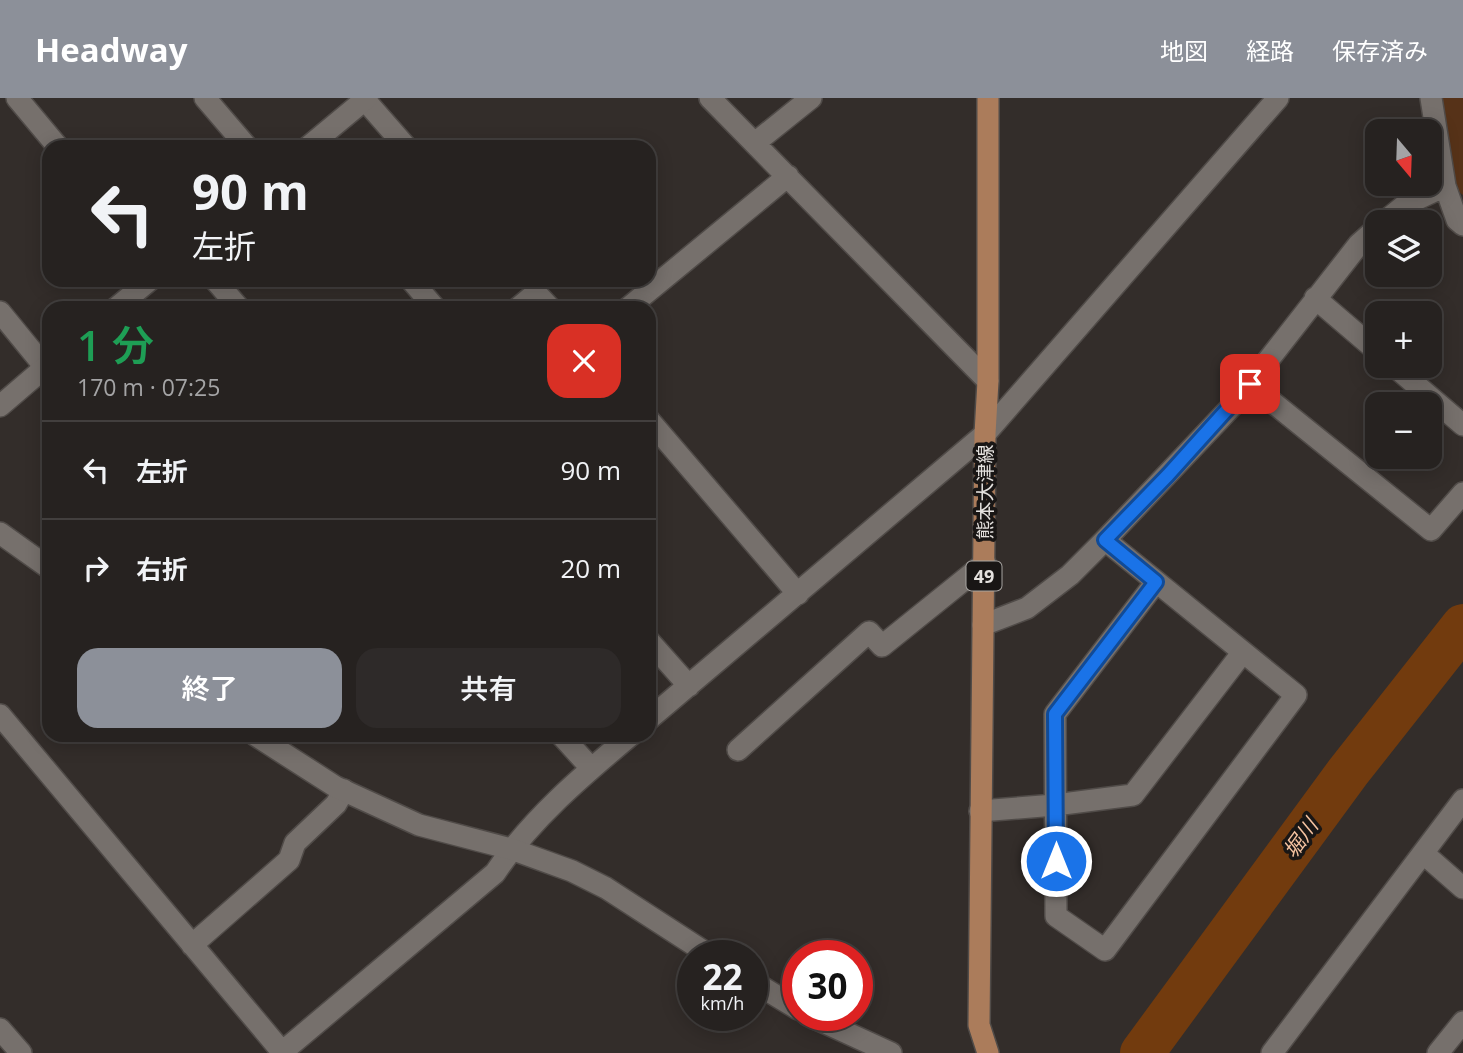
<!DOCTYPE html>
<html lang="ja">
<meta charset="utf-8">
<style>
:root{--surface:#262220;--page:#2e2a29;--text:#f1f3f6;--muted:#a4a4a5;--line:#423f3e;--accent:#8c9099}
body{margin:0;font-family:"Open Sans","Noto Sans JP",sans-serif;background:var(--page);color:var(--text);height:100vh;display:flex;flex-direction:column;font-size:26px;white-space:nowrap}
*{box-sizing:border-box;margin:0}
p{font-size:23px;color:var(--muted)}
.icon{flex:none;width:38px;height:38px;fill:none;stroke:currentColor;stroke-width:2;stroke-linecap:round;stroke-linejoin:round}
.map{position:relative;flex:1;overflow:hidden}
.side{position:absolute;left:42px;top:203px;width:614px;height:441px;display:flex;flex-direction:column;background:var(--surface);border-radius:21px;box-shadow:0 4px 18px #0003,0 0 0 2px var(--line)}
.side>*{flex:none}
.banner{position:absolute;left:42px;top:42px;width:614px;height:147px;border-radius:21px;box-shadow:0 4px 18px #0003,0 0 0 2px var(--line);background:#262220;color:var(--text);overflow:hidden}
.needle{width:46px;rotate:161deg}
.fabs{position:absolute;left:1365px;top:21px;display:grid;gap:14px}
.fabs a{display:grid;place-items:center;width:77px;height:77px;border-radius:14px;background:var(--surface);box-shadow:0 4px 18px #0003,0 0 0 2px var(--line);font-size:35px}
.speed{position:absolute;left:677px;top:842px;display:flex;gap:14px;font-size:35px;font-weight:700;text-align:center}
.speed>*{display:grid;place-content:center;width:91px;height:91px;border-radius:50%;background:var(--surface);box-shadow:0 4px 18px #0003,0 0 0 2px var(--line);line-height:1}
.speed small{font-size:18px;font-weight:400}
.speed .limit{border:10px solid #d22;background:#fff;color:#111}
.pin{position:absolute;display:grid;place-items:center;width:60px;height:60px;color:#fff;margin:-30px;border-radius:14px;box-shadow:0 4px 10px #0006}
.me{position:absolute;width:77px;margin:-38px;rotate:0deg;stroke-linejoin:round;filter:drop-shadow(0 0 5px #0008)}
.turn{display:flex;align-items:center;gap:24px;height:147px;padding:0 35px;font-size:32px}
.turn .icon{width:91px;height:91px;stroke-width:2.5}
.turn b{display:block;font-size:49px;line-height:60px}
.round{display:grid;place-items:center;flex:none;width:74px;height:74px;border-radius:21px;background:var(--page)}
.head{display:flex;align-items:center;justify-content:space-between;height:119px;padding:0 35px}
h1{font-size:42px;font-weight:600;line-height:52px;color:#1e9e55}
.action{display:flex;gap:14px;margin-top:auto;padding:14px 35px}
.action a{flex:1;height:80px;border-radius:21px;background:var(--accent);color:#fff;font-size:28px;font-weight:600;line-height:80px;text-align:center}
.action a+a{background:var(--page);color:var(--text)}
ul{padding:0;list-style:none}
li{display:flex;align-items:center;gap:21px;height:98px;padding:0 35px;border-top:2px solid var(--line)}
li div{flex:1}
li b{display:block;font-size:26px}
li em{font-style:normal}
header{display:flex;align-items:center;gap:42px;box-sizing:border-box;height:98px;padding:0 35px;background:var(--accent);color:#fff}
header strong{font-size:33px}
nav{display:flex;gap:38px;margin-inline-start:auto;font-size:24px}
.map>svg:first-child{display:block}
.green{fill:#563218}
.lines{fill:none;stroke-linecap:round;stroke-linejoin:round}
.river{stroke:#723b0e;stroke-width:44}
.street-casing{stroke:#504b48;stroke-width:24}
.secondary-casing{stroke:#504b48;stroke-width:24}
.primary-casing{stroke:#504b48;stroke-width:24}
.street{stroke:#76706c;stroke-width:21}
.secondary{stroke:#76706c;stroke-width:21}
.primary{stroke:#ab7c5b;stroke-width:21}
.route-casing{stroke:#114b97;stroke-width:18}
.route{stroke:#1a73e8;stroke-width:12}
.labels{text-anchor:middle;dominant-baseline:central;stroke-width:7;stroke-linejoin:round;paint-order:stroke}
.shield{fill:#191615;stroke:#a8a5a2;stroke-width:2}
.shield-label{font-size:18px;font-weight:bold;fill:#e5e2df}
.street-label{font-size:19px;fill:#e5e2df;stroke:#191615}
.water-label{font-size:21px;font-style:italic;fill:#f5c2a0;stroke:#191615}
</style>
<header>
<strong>Headway</strong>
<nav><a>地図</a><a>経路</a><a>保存済み</a></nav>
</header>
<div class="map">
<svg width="1463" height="955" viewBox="0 0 1463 955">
<rect width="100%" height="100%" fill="#332d2a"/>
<path class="green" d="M 1435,0 L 1463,0 L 1463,97 L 1449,86 Z"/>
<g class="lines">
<path class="river" d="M 1142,955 L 1348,674 L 1463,528"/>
<g class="street-casing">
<path id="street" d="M 17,0 L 58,49
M 205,0 L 247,49
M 710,0 L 988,283
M 365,2 L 406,49
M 755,45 L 811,0
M 1445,88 L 1457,122 L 1463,127
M 1384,124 L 1405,107 L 1445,88 L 1431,0
M 215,182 L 239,210
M 411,182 L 435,210
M 1315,200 L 1377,253
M 518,210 L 536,195 L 550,210
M 628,210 L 788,78
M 0,214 L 45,269
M 1394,268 L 1463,327
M 1250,286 L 1431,432 L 1463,395
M 649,322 L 798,496
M 1105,442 L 1296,597 L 1105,852 L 1056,818 L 1055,616 L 1156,484
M 983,527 L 1027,510 L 1070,477 L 1105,442 L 1234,306 L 1359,146 L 1377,130
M 649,543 L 689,588
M 0,617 L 283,955
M 649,621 L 985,336 L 1278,0
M 561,637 L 591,670
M 738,652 L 869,534 L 882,548 L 985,465
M 980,713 L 1055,707 L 1133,697 L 1243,554
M 1423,755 L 1463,790
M 192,847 L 289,762 L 295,745 L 336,706 L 344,692
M 0,931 L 21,955
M 281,955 L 495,775 C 530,722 582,678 631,637
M 1272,955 L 1463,702
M 1438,955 L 1463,924"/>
</g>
<g class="secondary-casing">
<path id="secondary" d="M 308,49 L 367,0
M 116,210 L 150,182
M 0,308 L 49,266
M 0,435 L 49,470
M 255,637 L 336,689 L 419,727 L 511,751 L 572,773 L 606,790 L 711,858
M 752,883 L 798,911
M 808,917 L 891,955"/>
</g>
<g class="primary-casing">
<path id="primary" d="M 988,0 L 988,283 L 985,336 L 979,927 L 988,955"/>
</g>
<use href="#street" class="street"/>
<use href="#secondary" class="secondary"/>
<use href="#primary" class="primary"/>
</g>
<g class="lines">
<g class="route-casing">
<path id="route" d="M 1056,763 L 1055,616 L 1156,484 L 1105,442 L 1168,377 L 1250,286"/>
</g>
<use href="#route" class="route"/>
</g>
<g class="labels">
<rect class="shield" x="966.5" y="463.5" width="35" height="29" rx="5"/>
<g class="shield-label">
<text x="984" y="478">49</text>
</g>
<g class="street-label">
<text transform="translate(985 394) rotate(-90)">熊本大津線</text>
</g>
<g class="water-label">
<text transform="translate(1300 740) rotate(-54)">堀川</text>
</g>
</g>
</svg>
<div class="fabs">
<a><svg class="needle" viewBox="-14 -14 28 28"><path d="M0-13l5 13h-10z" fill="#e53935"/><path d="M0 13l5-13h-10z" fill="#a4a4a5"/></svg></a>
<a><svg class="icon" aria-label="layers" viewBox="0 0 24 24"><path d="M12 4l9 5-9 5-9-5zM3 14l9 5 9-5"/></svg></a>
<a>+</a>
<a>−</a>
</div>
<div class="speed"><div>22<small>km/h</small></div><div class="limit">30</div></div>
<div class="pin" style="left:1250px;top:286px;background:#d93025"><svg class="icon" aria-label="arrive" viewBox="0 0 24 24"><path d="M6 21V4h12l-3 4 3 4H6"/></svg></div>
<svg class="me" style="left:1056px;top:763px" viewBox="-20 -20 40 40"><circle r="17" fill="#1a73e8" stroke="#fff" stroke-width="3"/><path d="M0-11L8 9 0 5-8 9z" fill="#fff"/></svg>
<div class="banner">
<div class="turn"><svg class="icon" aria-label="left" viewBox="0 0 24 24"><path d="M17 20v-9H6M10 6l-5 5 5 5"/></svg><div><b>90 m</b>左折</div></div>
</div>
<section class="side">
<div class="head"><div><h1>1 分</h1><p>170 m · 07:25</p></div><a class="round" style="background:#d93025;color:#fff"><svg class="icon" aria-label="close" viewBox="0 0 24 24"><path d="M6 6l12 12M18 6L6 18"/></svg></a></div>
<ul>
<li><svg class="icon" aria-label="left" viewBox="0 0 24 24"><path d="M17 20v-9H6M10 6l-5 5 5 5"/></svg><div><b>左折</b></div><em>90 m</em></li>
<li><svg class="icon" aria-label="right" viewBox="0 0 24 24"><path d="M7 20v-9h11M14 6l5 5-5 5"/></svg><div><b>右折</b></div><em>20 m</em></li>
</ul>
<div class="action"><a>終了</a><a>共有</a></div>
</section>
</div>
